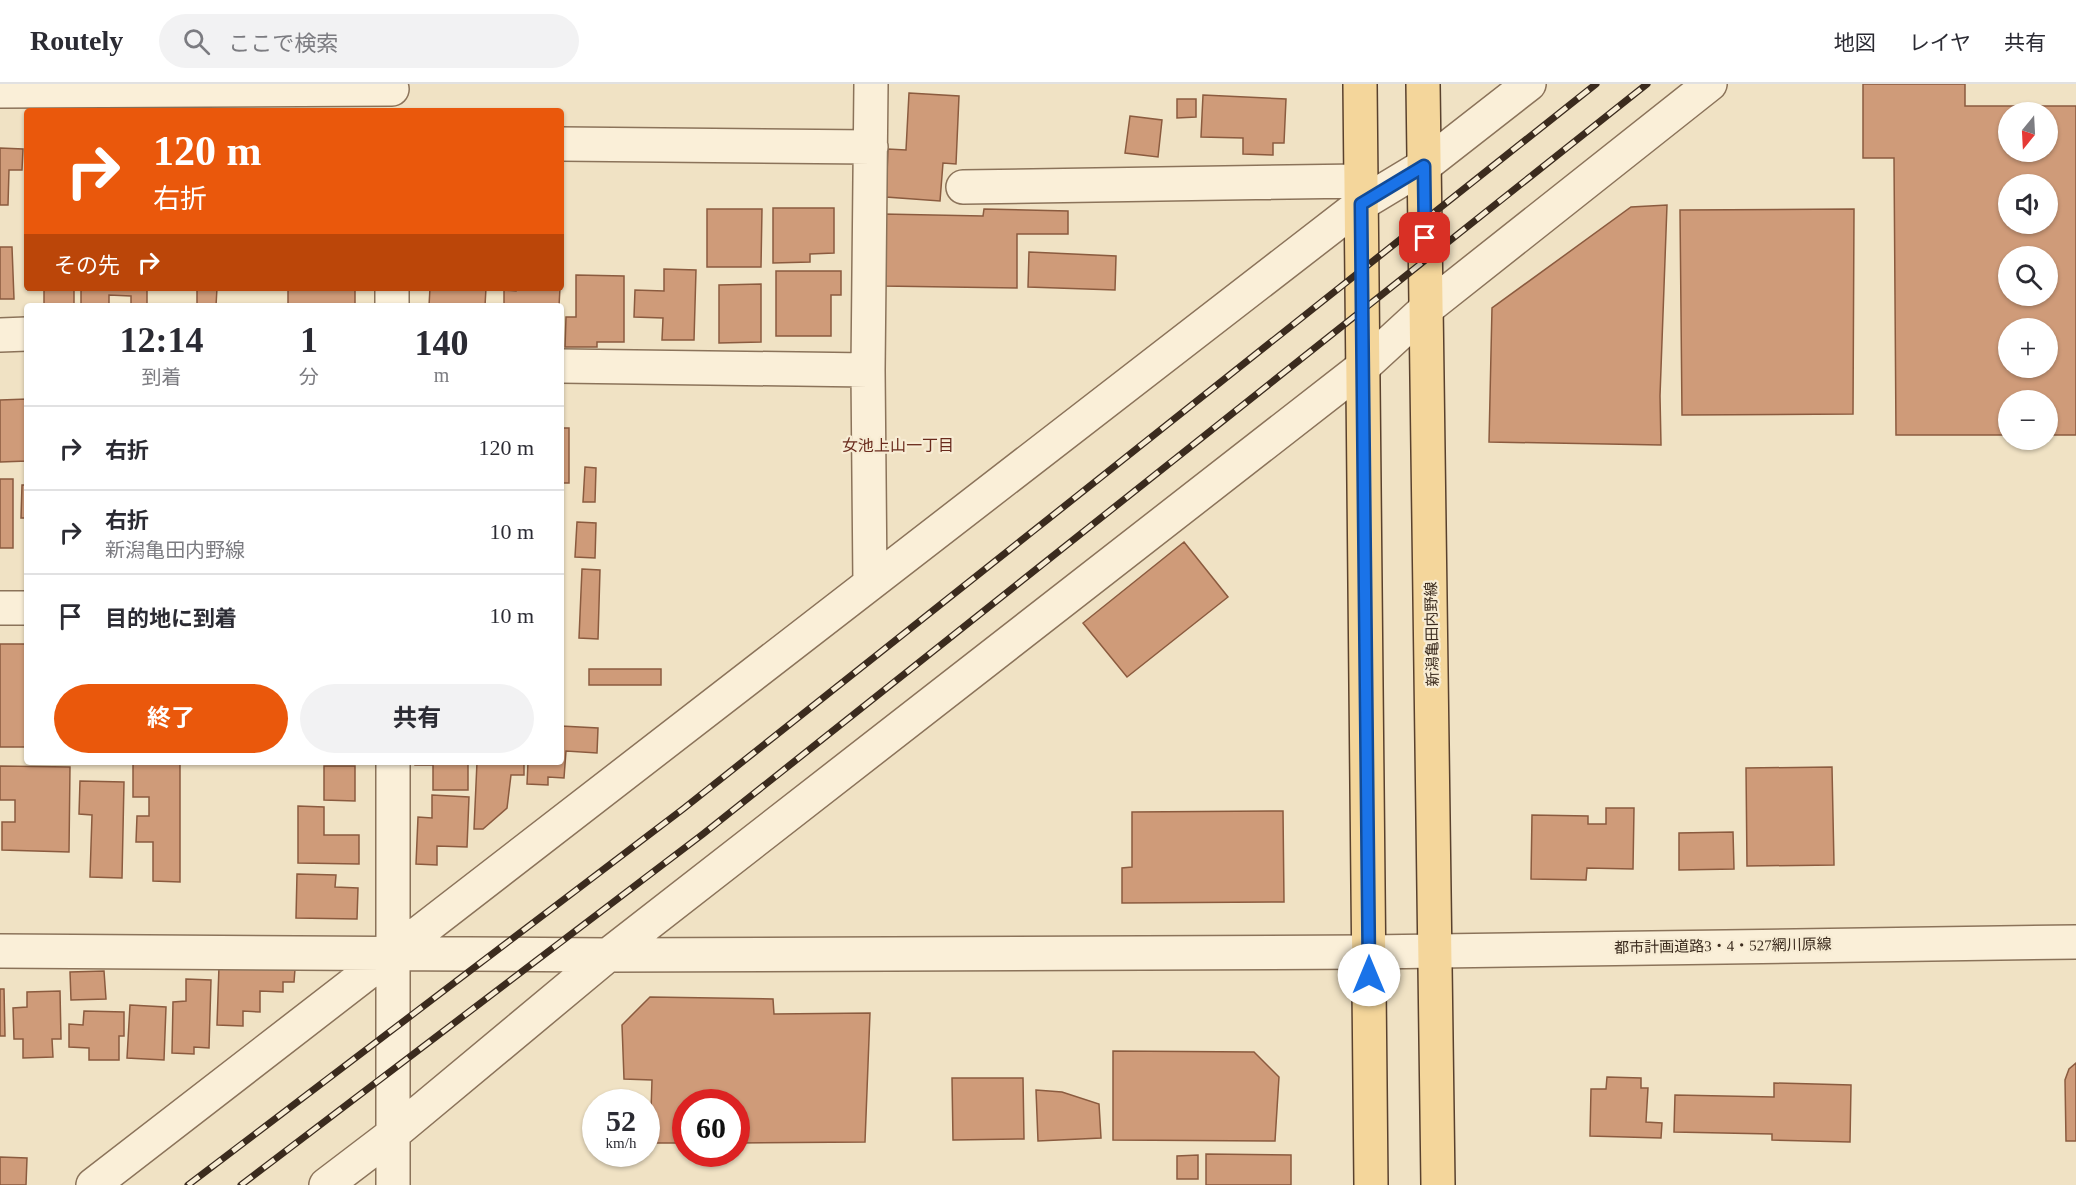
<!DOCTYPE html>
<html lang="ja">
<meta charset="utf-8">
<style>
:root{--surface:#fff;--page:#f2f2f3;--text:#2b2b33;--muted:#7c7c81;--line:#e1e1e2;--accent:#ea580c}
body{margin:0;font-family:"Times New Roman","Noto Sans JP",serif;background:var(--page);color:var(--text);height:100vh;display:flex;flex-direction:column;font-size:22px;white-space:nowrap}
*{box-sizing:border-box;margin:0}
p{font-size:20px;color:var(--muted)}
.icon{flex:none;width:33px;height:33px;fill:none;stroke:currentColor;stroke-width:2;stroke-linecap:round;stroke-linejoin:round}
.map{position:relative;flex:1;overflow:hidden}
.panel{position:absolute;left:24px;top:219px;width:540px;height:462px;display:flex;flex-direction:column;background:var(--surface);border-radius:6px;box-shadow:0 2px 4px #0004}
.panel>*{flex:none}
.banner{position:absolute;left:24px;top:24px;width:540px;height:183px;border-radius:6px;box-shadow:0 2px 4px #0004;background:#ea580c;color:#fff;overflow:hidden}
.needle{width:39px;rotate:198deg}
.tools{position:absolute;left:1998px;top:18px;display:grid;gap:12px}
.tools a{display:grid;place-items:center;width:60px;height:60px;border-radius:50%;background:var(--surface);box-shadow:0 2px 4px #0004;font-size:30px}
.speed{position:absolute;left:582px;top:1005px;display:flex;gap:12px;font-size:30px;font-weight:700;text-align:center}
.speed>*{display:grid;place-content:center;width:78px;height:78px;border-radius:50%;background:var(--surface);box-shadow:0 2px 4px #0004;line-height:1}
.speed small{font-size:15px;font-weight:400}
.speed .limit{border:9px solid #d22;background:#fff;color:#111}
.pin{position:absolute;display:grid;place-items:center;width:51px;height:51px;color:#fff;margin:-26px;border-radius:12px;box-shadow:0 3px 9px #0006}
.me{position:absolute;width:66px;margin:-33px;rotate:0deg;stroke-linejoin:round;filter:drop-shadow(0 0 4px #0008)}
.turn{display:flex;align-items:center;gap:21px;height:126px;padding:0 30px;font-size:27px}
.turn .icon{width:78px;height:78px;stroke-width:2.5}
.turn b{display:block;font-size:42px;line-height:51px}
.then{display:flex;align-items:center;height:57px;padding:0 30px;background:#0003;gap:12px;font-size:22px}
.eta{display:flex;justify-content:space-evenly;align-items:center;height:102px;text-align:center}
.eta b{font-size:36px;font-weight:700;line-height:42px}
.button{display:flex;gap:12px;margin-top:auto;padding:12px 30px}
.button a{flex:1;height:69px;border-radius:36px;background:var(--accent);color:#fff;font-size:24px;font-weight:700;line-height:69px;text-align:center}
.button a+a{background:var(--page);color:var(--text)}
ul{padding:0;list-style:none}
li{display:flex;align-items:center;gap:18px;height:84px;padding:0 30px;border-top:2px solid var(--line)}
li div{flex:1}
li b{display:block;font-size:22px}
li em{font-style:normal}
header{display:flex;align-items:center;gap:36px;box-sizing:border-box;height:84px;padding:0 30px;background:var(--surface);border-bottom:2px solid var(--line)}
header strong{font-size:28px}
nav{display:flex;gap:33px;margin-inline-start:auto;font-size:21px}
.search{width:420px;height:54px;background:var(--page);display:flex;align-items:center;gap:15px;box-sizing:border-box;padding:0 21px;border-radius:33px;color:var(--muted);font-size:22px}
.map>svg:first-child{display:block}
.building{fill:#cf9b79;stroke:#8b5b3f;stroke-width:1.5;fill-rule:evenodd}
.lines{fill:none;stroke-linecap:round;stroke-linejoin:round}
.minor-casing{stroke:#8b735a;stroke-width:36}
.tertiary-casing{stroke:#8b735a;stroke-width:36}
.primary-casing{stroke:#59412e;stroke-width:36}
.minor{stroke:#faefd8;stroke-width:33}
.tertiary{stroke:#faefd8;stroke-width:33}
.primary{stroke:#f4d69b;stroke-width:33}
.rail-casing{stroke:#3b2b1e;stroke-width:7}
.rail{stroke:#f7ecd4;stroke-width:4.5;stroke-dasharray:14;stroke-linecap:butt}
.route-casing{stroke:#114b97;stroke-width:15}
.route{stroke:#1a73e8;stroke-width:10}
.labels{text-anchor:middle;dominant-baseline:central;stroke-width:4.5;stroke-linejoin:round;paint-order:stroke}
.street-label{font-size:15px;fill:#3b2b1e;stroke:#f7ecd4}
.neighbourhood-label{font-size:16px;fill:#692a1c;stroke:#f7ecd4}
</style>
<header>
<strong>Routely</strong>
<div class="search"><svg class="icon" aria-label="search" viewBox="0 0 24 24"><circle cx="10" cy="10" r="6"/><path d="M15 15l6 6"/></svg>ここで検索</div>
<nav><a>地図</a><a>レイヤ</a><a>共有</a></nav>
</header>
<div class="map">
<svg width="2076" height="1101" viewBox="0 0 2076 1101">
<rect width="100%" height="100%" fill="#f0e2c4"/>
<path class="building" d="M 1863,0 L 1965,0 L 1965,22 L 2076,22 L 2076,351 L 2048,351 L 2048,316 L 2008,316 L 2008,351 L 1896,351 L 1894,74 L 1863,74 ZM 2008,28 L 2048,28 L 2048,68 L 2008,68 ZM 2008,100 L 2048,100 L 2048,140 L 2008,140 ZM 2008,172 L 2048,172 L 2048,212 L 2008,212 ZM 2008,244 L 2048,244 L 2048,284 L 2008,284 Z
M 909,9 L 959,12 L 956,80 L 943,79 L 940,117 L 886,113 L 888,65 L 906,66 Z
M 1203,11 L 1286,15 L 1284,59 L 1273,59 L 1273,71 L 1243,70 L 1243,54 L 1201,53 Z
M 1177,15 L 1196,15 L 1196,33 L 1177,34 Z
M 180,23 L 206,24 L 206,27 L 180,27 Z
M 1130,32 L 1162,36 L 1158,73 L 1125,69 Z
M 0,64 L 23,65 L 22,86 L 9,86 L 8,121 L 0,121 Z
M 1667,121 L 1660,312 L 1661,361 L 1489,358 L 1492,224 L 1631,123 Z
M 773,124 L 834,124 L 834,169 L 810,170 L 810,178 L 773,179 Z
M 707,125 L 762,125 L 761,183 L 707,183 Z
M 984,125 L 1068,127 L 1068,150 L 1017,150 L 1017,204 L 882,202 L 883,130 L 983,132 Z
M 1854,125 L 1853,330 L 1682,331 L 1680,126 Z
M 0,163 L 12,163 L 14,215 L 0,215 Z
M 1029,168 L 1116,172 L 1115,206 L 1028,203 Z
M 664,185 L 696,186 L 694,256 L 662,256 L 663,234 L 634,233 L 635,206 L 664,207 Z
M 776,187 L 841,187 L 841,211 L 831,211 L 831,252 L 776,252 Z
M 576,191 L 624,192 L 624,258 L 597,258 L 597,263 L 565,263 L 566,233 L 576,233 Z
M 761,200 L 761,258 L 719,259 L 719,201 Z
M 28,204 L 74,204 L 74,222 L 44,222 L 44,206 L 28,206 Z
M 81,204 L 147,204 L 147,222 L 131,222 L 131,212 L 109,211 L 109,221 L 81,220 Z
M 153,204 L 217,204 L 216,222 L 197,222 L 197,206 Z
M 288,204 L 355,204 L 355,222 L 288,222 Z
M 430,204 L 486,204 L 485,222 L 429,222 Z
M 516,204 L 560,204 L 559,222 L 504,222 L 504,206 L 516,207 Z
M 27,315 L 27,377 L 0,378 L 0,316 Z
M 561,344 L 569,344 L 569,399 L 561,399 Z
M 585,383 L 596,384 L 595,418 L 583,418 Z
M 0,395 L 13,395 L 13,464 L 0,464 Z
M 22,401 L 27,401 L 27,434 L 21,434 Z
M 577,438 L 596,439 L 595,474 L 575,473 Z
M 1184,458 L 1228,513 L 1127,593 L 1083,539 Z
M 582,485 L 600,486 L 598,555 L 579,554 Z
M 0,560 L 27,560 L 27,663 L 0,663 Z
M 589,585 L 661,585 L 661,601 L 589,601 Z
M 561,642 L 598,644 L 597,669 L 566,667 L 564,694 L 548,693 L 548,701 L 527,700 L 528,678 L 561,678 Z
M 133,678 L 180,678 L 180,798 L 153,797 L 153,758 L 136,758 L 137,732 L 149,732 L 149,713 L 133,713 Z
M 415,678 L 468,678 L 468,706 L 433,706 L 433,681 L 415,681 Z
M 477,678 L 524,678 L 524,691 L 511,691 L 507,724 L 483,745 L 474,745 Z
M 0,682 L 70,683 L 69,768 L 2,766 L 2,738 L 15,738 L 15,716 L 0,716 Z
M 324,682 L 355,682 L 355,717 L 324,716 Z
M 1832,683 L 1834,781 L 1747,782 L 1746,684 Z
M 80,697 L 124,698 L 122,794 L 90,793 L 92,731 L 79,730 Z
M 432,711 L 469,713 L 467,763 L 437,762 L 437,781 L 416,780 L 418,733 L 432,734 Z
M 298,722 L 324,723 L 324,751 L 359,751 L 359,780 L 298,779 Z
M 1606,724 L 1634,724 L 1633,785 L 1587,784 L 1586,796 L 1531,795 L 1532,731 L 1588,732 L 1588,740 L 1606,740 Z
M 1283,727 L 1284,818 L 1122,819 L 1122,784 L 1132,783 L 1132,728 Z
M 1733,748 L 1734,785 L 1679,786 L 1679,749 Z
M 297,790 L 336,791 L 335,803 L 358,804 L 357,835 L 296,834 Z
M 219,882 L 295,885 L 294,898 L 283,898 L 283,908 L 260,907 L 260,928 L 243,927 L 243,942 L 217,941 Z
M 104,887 L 106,915 L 71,916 L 70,888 Z
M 186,895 L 211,896 L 209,964 L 194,963 L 194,970 L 172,969 L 173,918 L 186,917 Z
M 0,905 L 4,905 L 5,952 L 0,952 Z
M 60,907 L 61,955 L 52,955 L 53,973 L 23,974 L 23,955 L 14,955 L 13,924 L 27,923 L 27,908 Z
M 650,913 L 773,915 L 774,930 L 870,929 L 865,1058 L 736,1059 L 736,1018 L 686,1018 L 686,1059 L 650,1059 L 652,996 L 624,995 L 622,941 Z
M 130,921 L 166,923 L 164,976 L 127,974 Z
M 84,927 L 124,928 L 124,952 L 119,952 L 119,976 L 89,976 L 89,964 L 69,963 L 69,940 L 83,941 Z
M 1113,967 L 1254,968 L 1279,993 L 1275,1057 L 1113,1056 Z
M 2076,979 L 2076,1057 L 2066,1057 L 2065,996 L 2069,985 Z
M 1607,993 L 1641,994 L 1641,1004 L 1648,1004 L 1646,1038 L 1662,1039 L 1661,1054 L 1590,1052 L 1591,1005 L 1606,1005 Z
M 952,994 L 1023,994 L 1024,1055 L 953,1056 Z
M 1774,999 L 1851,1001 L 1850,1058 L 1772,1056 L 1772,1050 L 1674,1048 L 1675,1011 L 1774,1013 Z
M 1036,1006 L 1062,1008 L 1099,1020 L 1101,1054 L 1038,1057 Z
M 1206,1070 L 1291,1071 L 1291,1101 L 1206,1101 Z
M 1198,1071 L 1198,1095 L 1177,1095 L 1177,1072 Z
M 0,1073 L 27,1074 L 26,1101 L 0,1101 Z"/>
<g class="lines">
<g class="minor-casing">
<path id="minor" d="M 0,7 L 392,5
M 561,60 L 871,63
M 963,103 L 1361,97
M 392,204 L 392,222
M 0,251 L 27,250
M 561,282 L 868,286 L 871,0
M 868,286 L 870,500
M 0,524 L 27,524
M 393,678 L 393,1101
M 0,867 L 608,871 L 1364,282 L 1426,225 L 1710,0
M 93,1101 L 1361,120 L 1424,82 L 1529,0
M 326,1101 L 393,1050 L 608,871 L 1369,868"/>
</g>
<g class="tertiary-casing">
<path id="tertiary" d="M 1369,868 L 2076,858"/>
</g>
<g class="primary-casing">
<path id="primary" d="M 1360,0 L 1371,1101
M 1423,0 L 1438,1101"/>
</g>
<use href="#minor" class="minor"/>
<use href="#tertiary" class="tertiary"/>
<use href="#primary" class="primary"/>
<g class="rail-casing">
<path id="rail" d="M 188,1101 L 683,725 L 1596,0
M 241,1101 L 703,750 L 1647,0"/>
</g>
<use href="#rail" class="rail"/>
</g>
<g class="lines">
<g class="route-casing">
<path id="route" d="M 1369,891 L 1361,120 L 1424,82 L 1425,154"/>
</g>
<use href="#route" class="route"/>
</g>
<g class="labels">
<g class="street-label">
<text transform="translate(1432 550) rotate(-91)">新潟亀田内野線</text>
<text transform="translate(1723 862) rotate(-1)">都市計画道路3・4・527網川原線</text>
</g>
<g class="neighbourhood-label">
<text x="898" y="361">女池上山一丁目</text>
</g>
</g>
</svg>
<div class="tools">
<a><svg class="needle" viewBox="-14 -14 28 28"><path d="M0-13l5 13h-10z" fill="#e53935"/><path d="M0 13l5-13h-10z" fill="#7c7c81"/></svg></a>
<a><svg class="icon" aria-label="sound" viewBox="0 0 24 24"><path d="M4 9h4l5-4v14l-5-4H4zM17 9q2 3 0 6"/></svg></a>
<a><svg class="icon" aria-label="search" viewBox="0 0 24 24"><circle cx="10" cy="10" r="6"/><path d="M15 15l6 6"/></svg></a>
<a>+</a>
<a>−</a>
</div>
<div class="speed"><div>52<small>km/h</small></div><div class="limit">60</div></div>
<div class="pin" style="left:1425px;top:154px;background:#d93025"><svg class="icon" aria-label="arrive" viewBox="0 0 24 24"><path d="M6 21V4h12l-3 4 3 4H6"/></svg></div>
<svg class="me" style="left:1369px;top:891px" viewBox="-20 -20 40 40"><circle r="19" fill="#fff"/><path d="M0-13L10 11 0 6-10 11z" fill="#1a73e8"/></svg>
<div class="banner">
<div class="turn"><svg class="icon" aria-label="right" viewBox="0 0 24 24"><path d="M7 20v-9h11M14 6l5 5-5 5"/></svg><div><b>120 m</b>右折</div></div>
<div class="then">その先<svg class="icon" aria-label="right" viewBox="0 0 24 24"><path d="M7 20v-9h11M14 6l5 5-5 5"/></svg></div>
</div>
<section class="panel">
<div class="eta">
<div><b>12:14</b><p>到着</p></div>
<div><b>1</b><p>分</p></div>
<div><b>140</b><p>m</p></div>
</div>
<ul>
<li><svg class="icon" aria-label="right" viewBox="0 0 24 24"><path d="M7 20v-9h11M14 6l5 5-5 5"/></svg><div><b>右折</b></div><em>120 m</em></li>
<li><svg class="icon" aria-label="right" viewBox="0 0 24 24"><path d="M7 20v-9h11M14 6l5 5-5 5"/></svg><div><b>右折</b><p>新潟亀田内野線</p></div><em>10 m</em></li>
<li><svg class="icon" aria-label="arrive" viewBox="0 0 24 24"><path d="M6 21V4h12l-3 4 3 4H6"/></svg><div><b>目的地に到着</b></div><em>10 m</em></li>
</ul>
<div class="button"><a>終了</a><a>共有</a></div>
</section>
</div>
